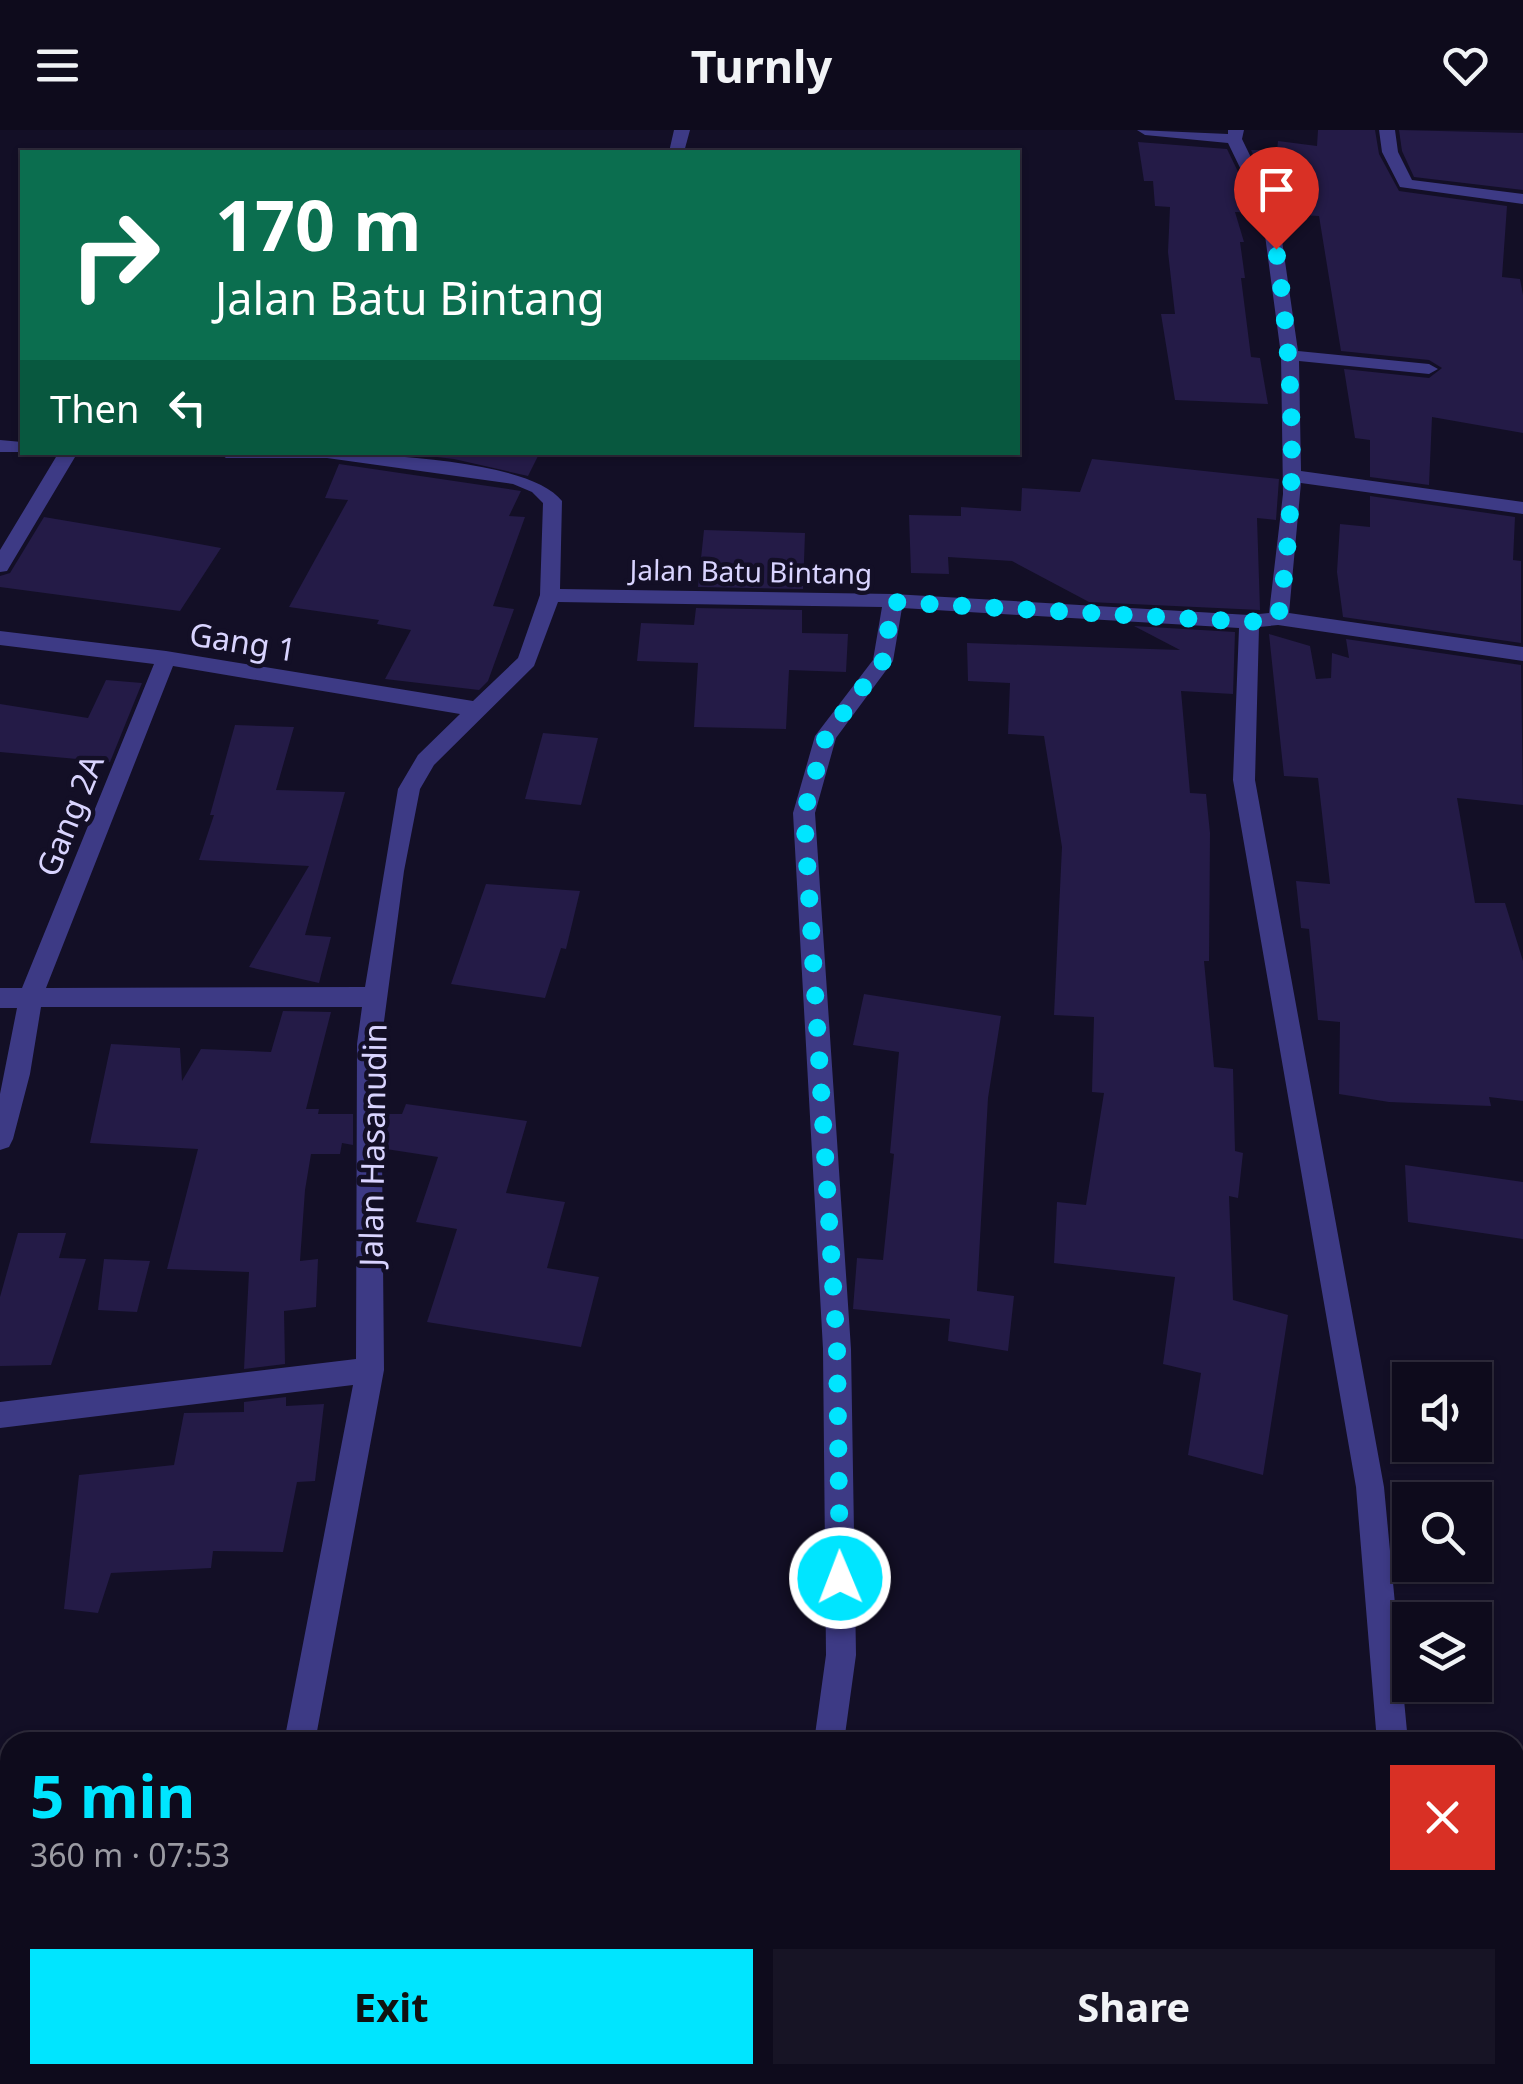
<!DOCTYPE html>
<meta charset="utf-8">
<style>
:root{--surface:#0e0b1c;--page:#171425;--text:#f1f3f6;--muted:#9b9ba3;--line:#2e2b3b;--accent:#00e5ff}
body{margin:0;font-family:"Noto Sans",sans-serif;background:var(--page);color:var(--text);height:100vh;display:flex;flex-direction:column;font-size:38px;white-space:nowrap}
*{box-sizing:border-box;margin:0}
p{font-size:32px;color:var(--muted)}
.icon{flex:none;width:55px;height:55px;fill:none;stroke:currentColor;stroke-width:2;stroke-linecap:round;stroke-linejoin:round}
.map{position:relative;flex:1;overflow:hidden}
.sheet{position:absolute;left:0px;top:1602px;width:1525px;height:352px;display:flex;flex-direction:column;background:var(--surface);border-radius:30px 30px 0 0;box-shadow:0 2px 8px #0004,0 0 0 2px var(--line)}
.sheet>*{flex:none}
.guide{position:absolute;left:20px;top:20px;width:1000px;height:305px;border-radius:0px;box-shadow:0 2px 8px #0004,0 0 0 2px var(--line);background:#0b6e4f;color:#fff;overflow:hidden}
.buttons{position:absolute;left:1392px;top:1232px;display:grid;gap:20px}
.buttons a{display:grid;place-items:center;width:100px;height:100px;border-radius:0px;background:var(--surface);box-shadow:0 2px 8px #0004,0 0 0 2px var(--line);font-size:50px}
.pin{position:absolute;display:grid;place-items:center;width:85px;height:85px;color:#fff;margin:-102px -42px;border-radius:50% 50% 50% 0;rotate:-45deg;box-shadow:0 0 10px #0007}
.pin .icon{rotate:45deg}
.me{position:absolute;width:110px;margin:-55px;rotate:359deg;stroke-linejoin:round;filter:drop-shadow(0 0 8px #0008)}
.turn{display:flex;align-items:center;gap:35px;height:210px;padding:0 30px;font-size:45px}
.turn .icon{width:130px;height:130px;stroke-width:2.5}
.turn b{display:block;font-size:70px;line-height:85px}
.then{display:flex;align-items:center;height:95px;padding:0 30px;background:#0003;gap:20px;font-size:38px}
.round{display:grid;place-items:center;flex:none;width:105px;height:105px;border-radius:0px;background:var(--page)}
.headline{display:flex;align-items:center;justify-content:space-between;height:170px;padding:0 30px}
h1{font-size:60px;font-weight:700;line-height:75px;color:var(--accent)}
.cta{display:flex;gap:20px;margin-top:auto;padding:20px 30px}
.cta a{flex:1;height:115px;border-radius:0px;background:var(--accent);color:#111;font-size:40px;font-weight:700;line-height:115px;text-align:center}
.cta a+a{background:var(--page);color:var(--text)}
header{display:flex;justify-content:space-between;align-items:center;height:130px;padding:0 30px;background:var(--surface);font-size:45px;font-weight:700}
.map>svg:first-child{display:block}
.building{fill:#241b47}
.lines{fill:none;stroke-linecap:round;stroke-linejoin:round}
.minor{fill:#3d3a85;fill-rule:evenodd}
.route{stroke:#00e5ff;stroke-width:18;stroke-dasharray:0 32.4}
.labels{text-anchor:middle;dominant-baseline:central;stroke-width:9;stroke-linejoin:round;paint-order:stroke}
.far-street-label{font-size:28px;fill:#d9d4ff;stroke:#130f26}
.street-label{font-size:32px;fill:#d9d4ff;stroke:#130f26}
</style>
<header><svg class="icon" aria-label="menu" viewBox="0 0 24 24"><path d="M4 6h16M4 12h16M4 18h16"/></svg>Turnly<svg class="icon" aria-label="heart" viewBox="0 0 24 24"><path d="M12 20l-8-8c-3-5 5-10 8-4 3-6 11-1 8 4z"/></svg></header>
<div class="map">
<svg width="1523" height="1954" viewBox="0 0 1523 1954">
<rect width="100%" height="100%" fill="#130f26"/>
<path class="building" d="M 1318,0 L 1375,0 L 1379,24 L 1399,61 L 1507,76 L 1502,147 L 1520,149 L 1523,165 L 1523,303 L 1432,287 L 1429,355 L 1370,347 L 1370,310 L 1355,308 L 1344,239 L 1429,248 L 1442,238 L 1429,230 L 1341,221 L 1319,86 L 1282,84 L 1251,20 L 1277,20 L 1278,11 L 1317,16 Z
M 1399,0 L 1523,3 L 1523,60 L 1414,47 L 1402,21 Z
M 1138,12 L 1227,19 L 1258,83 L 1235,82 L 1244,112 L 1240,112 L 1245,148 L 1241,148 L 1251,227 L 1260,228 L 1268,274 L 1175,270 L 1161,184 L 1175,184 L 1168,122 L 1170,77 L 1155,76 L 1153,51 L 1144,51 Z
M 394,322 L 540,322 L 528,346 L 454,329 Z
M 1092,329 L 1279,349 L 1276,390 L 1257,388 L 1260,480 L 1089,472 L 1012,431 L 948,427 L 949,444 L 911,443 L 909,385 L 961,386 L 961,377 L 1021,381 L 1022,358 L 1080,362 Z
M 339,334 L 521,361 L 509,386 L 525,387 L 493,476 L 514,479 L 513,482 L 488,551 L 479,560 L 385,549 L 411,500 L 377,494 L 379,490 L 289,477 L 348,370 L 325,368 Z
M 1370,366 L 1515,387 L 1513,430 L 1521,431 L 1521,513 L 1343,487 L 1337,442 L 1340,394 L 1370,397 Z
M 44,387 L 150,405 L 221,418 L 180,481 L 0,457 L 0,446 L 10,443 Z
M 704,400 L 805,403 L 803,459 L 698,457 Z
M 696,478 L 802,480 L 802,503 L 848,504 L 846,542 L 789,540 L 786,599 L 694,597 L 698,533 L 637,531 L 641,493 L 694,495 Z
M 1134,496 L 1235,502 L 1233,564 L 1181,561 L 1190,663 L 1206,664 L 1210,703 L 1209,831 L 1204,831 L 1214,937 L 1233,939 L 1235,1021 L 1243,1023 L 1238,1068 L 1229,1066 L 1233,1170 L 1288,1185 L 1263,1345 L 1188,1325 L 1201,1243 L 1163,1234 L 1175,1147 L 1054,1133 L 1057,1072 L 1086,1075 L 1104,963 L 1092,962 L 1094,887 L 1054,885 L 1062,717 L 1044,606 L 1008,604 L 1010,553 L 968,551 L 967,513 L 1180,520 Z
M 1269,504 L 1310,516 L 1316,549 L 1331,548 L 1332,523 L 1349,528 L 1346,509 L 1521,535 L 1523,675 L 1457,668 L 1475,773 L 1505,773 L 1523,831 L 1523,971 L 1489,967 L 1491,976 L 1389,972 L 1339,964 L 1340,892 L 1318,890 L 1309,799 L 1301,798 L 1296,751 L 1330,754 L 1318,648 L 1284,646 Z
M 106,550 L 142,553 L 110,632 L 0,622 L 0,574 L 88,588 Z
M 235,595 L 294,597 L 276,660 L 345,662 L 305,805 L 331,807 L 319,853 L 249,837 L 309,736 L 199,730 L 214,685 L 210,685 Z
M 543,603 L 598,608 L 581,675 L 525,669 Z
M 486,754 L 580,761 L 566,819 L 561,818 L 545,868 L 451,854 Z
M 864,864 L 1001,886 L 988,968 L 977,1161 L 1014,1166 L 1008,1221 L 948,1211 L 950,1189 L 853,1179 L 857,1128 L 883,1130 L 894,1024 L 890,1023 L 899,922 L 853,915 Z
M 283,881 L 331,882 L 306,979 L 319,979 L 318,984 L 353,984 L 353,1015 L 342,1013 L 340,1024 L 311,1024 L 305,1060 L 300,1131 L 318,1129 L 316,1177 L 284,1181 L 285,1234 L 244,1239 L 249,1142 L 167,1139 L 198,1019 L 90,1013 L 111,914 L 180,918 L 182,951 L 201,919 L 271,922 Z
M 406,974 L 527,991 L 506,1063 L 565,1072 L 547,1138 L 599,1147 L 581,1217 L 427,1192 L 457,1099 L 416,1092 L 438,1027 L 386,1019 L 385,984 L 402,984 Z
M 1405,1035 L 1523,1052 L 1523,1109 L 1408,1092 Z
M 18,1103 L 66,1103 L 59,1128 L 86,1129 L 51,1235 L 0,1236 L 0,1167 Z
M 104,1129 L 150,1131 L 137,1182 L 98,1180 Z
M 286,1267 L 286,1276 L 324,1274 L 315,1351 L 297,1352 L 283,1422 L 213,1421 L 211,1438 L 111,1443 L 98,1483 L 64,1479 L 79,1345 L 174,1335 L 184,1283 L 244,1282 L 244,1272 Z"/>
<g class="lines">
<path class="minor" d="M 674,0 L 690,0 L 684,22 L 669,22 Z
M 1137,0 L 1228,4 L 1228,0 L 1244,0 L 1242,9 L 1278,83 L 1298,221 L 1429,234 L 1438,239 L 1429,244 L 1299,231 L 1301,341 L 1523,372 L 1523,384 L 1301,353 L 1289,483 L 1523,517 L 1523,531 L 1278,495 L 1259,497 L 1255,650 L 1384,1357 L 1408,1612 L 1377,1612 L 1356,1357 L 1233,650 L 1239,498 L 902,478 L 893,531 L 836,608 L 815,683 L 851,1219 L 856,1525 L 844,1612 L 814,1612 L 826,1525 L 823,1219 L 793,683 L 815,606 L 873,530 L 882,477 L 558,472 L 534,536 L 434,635 L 420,659 L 404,741 L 381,914 L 384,1240 L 315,1612 L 284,1612 L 353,1255 L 0,1298 L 0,1272 L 356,1229 L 357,914 L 362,877 L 41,877 L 30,944 L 13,1009 L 9,1017 L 0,1020 L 0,964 L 17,878 L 0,878 L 0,858 L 22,858 L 154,534 L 0,515 L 0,501 L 166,521 L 473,571 L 518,528 L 540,465 L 543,373 L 532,362 L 513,354 L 327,328 L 226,328 L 217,322 C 287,322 521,318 562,371 L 560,459 L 893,464 L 1249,485 L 1269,483 L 1283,364 L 1281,225 L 1262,83 L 1228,13 L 1145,5 ZM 173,536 L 460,584 L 418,625 L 398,659 L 365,857 L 46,858 Z
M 1379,0 L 1395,0 L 1398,22 L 1412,50 L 1523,64 L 1523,74 L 1400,57 L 1382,22 Z
M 0,310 L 22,312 L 22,322 L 27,322 L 0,322 Z
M 59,322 L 78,322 L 7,441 L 0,442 L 0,420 Z
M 441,1945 L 480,1945 L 483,1954 L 444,1954 Z
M 725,1945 L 760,1945 L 757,1954 L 722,1954 Z
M 1406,1945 L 1491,1945 L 1494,1954 L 1409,1954 Z"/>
</g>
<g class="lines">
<path class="route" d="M 840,1448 L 837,1219 L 804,683 L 826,606 L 883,531 L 893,472 L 1250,492 L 1278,488 C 1299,365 1294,242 1276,119"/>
</g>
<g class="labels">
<g class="far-street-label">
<text transform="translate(751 441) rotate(1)">Jalan Batu Bintang</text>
</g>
<g class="street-label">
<text transform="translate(243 511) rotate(9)">Gang 1</text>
<text transform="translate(69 685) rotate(-68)">Gang 2A</text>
<text transform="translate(372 1015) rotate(-89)">Jalan Hasanudin</text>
</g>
</g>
</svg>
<div class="buttons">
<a><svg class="icon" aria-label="sound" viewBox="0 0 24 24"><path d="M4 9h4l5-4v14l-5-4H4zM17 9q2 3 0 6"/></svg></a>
<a><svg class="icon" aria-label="search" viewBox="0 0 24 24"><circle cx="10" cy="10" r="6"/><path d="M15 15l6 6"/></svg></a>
<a><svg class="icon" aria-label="layers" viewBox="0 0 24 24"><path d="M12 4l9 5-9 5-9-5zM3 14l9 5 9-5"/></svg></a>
</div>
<div class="pin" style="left:1276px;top:119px;background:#d93025"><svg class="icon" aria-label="arrive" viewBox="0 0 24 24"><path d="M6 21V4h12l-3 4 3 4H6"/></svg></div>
<svg class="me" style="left:840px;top:1448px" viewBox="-20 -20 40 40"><circle r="17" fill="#00e5ff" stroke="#fff" stroke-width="3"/><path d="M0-11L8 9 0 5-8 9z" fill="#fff"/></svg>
<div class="guide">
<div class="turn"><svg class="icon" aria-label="right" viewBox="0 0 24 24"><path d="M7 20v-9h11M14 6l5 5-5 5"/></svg><div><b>170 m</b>Jalan Batu Bintang</div></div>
<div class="then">Then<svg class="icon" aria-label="left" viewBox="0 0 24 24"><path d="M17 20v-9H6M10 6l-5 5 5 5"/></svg></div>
</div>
<section class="sheet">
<div class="headline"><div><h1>5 min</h1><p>360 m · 07:53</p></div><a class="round" style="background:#d93025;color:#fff"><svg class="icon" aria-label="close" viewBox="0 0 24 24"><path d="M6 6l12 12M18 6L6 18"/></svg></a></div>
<div class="cta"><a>Exit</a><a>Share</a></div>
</section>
</div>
